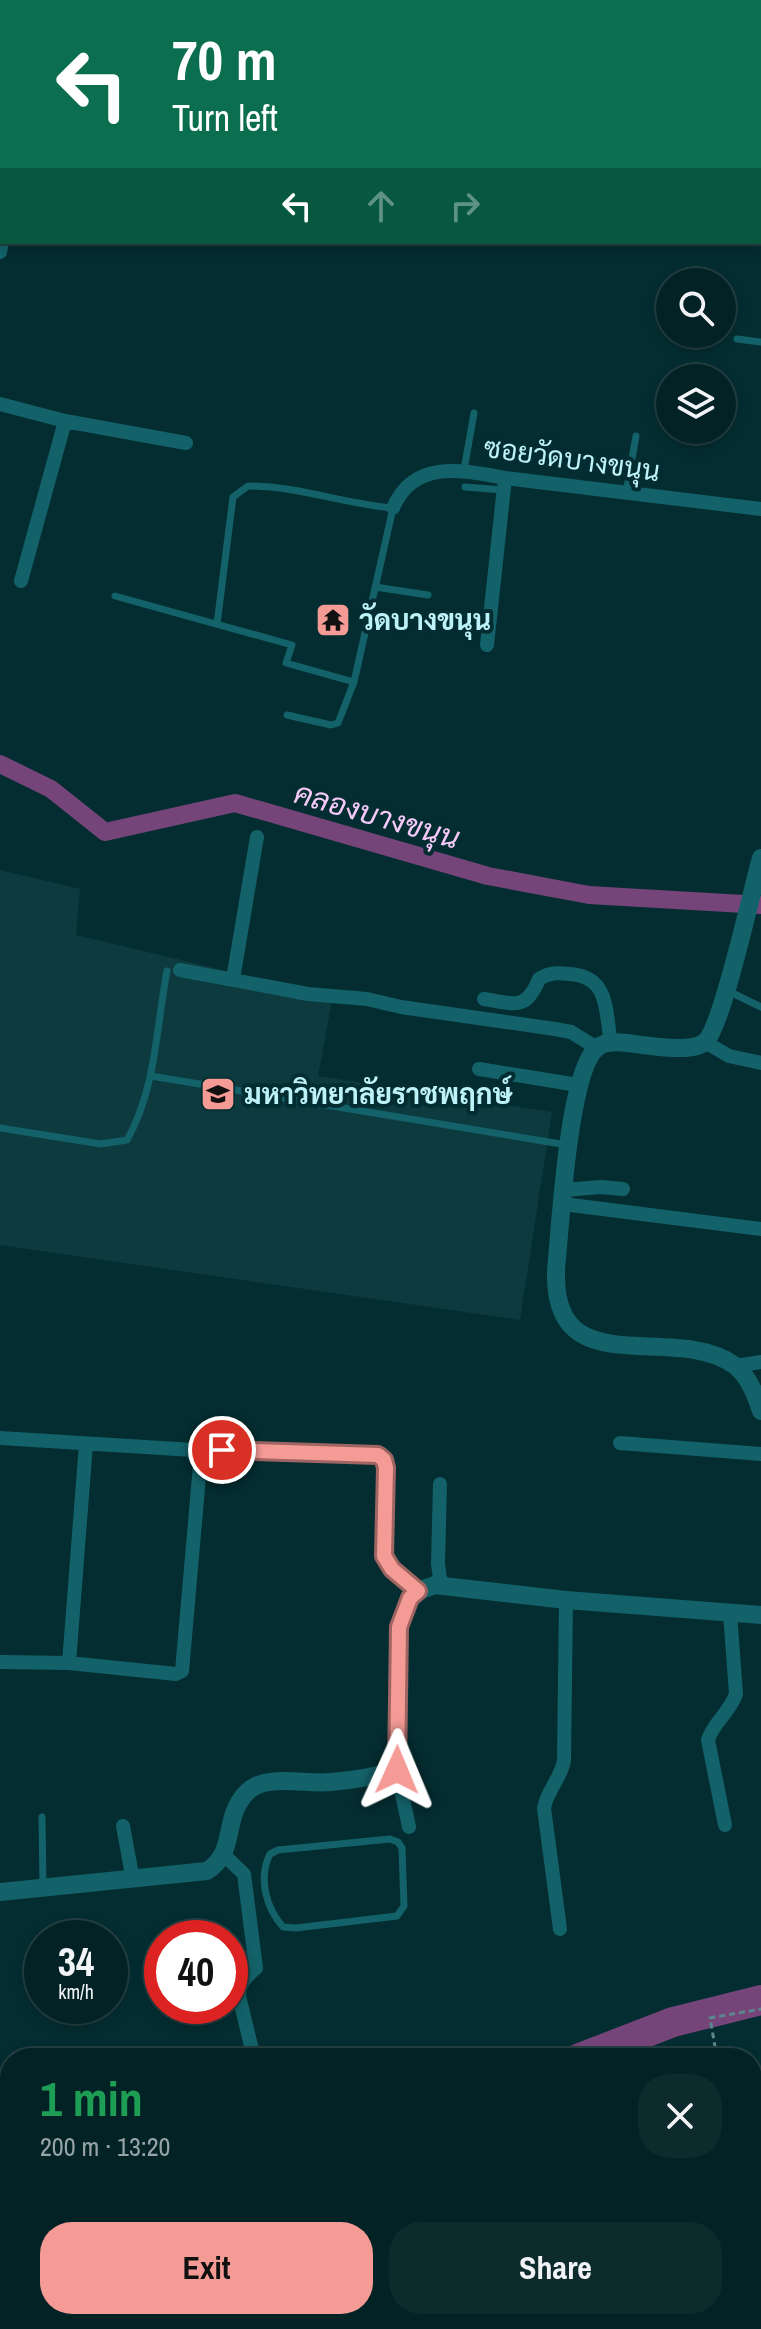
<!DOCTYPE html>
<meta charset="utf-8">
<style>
:root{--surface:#032225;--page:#0d2a2d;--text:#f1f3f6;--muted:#97a4a7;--line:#243f42;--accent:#f59b96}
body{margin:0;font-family:"Archivo Narrow",Sarabun,sans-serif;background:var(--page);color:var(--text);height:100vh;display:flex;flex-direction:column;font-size:30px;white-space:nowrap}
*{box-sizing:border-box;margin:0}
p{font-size:26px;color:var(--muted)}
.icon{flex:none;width:44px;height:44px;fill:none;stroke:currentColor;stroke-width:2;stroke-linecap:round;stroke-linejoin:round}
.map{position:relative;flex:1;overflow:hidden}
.drawer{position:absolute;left:0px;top:2048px;width:762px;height:282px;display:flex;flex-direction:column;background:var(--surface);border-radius:32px 32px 0 0;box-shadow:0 4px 12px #0003,0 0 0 2px var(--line)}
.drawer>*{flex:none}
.hud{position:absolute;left:0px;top:0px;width:762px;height:244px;box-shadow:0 4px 12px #0003,0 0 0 2px var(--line);background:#0b6e4f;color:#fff;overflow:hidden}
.buttons{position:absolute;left:656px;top:268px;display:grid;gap:16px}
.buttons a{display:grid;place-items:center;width:80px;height:80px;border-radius:50%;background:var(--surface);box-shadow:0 4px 12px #0003,0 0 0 2px var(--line);font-size:40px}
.speed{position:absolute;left:24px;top:1920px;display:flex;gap:16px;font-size:40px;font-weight:700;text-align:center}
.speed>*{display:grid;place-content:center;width:104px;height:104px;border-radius:50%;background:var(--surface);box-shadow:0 4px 12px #0003,0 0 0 2px var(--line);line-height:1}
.speed small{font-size:20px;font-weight:400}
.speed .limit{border:12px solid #d22;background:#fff;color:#111}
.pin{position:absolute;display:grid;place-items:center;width:68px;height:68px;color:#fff;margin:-34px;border:4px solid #fff;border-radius:50%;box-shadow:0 2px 8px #0007}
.me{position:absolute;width:88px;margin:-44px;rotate:1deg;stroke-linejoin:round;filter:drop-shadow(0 0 6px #0008)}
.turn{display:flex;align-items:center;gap:28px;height:168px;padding:0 40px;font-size:36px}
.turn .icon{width:104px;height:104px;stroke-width:2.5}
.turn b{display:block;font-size:56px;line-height:68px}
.lanes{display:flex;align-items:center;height:76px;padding:0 40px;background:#0003;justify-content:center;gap:40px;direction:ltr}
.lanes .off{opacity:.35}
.round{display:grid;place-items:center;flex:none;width:84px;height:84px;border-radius:32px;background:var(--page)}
.summary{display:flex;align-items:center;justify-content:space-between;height:136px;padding:0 40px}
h1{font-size:48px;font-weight:700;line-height:60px;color:#1e9e55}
.action{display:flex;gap:16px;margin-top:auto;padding:16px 40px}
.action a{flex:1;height:92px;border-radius:32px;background:var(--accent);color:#111;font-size:32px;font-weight:700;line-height:92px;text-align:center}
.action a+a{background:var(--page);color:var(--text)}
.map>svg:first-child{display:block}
.built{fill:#0c3a3e}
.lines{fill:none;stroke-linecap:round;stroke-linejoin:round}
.canal{stroke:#75457a;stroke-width:18}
.river{stroke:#75457a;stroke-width:30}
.path{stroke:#59888d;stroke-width:3;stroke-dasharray:6 4;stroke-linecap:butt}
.service{stroke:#136269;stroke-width:7}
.minor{stroke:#136269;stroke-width:14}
.tertiary{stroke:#136269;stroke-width:18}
.route-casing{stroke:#9f6562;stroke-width:20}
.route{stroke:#f59b96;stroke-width:14}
.labels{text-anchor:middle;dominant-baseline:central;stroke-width:8;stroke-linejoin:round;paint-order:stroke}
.street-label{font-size:28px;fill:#bdf3f8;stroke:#042d31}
.poi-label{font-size:28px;font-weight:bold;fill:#bdf3f8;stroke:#042d31;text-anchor:start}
.water-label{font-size:30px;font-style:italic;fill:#f5caf9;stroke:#042d31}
</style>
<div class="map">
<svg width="761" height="2329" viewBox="0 0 761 2329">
<rect width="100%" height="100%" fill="#042d31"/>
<path class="built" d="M 0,870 L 80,889 L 76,935 L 333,996 L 318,1076 L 552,1112 L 520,1320 L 0,1245 Z"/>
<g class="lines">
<path class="canal" d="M 0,764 L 51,789 L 105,832 L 235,803 L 488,876 L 589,895 L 761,905"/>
<path class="river" d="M 580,2058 L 673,2022 L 761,2000
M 0,2221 L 10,2215"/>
<path class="path" d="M 717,2058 L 710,2018 L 761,2009
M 263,2320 L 265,2329"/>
<path class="service" d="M 757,242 L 761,242
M 737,339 L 761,342
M 464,470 L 474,413
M 465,487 L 503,490
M 626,493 L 636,436
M 375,587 L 428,595
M 115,596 L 292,645 L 286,663 L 354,682
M 217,624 L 233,497 L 248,486 C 298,486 344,504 393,508 L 354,682 L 338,723 L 331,725 L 287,715
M 728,991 L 761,1007
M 151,1076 L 567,1145
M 0,1128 L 101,1144 L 127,1140 C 156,1089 156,1028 167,971
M 42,1817 L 43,1886
M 390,1839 L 398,1842 L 402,1848 L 404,1906 L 397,1916 L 296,1928 L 283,1927 C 266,1908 258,1878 270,1854 L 278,1850 Z"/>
<path class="minor" d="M 559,0 L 572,2
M 760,32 L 761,32
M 760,120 L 761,120
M 0,252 L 2,242
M 0,404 L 65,421 L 186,443
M 393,508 C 414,459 462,470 505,478 L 761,509
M 21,581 L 65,421
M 487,645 L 505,478
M 180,970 L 308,994 L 367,999 L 401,1007 L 555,1029 L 571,1032 L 597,1048
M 233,979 L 257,837
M 484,999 C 515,1004 526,1011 539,979 C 549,972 559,973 570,974 C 610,977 605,1011 611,1043
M 705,1042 L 729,1056 L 761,1063
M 479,1069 L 578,1085
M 564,1190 L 601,1187 L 623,1189
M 563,1204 L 761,1229
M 736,1366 L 761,1362
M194 1452a14 14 0 1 1 28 0a14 14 0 1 1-28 0Z
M 0,1438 L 193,1450
M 620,1443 L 761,1454
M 222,1450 L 378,1455 L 384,1460 L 386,1468 L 384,1556 L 392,1569 L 418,1591
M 440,1484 L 438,1564 L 441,1586
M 0,1662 L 69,1663 L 176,1674 L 182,1671 L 200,1465
M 69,1663 L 86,1444
M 397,1770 L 409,1827
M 725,1825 L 708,1740 C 713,1723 730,1712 736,1694 L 730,1613
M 123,1826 L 133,1880
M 223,1854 L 244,1874 L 256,1968 C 246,1977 239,1983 239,1996 L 254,2058
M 560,1929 L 544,1808 C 547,1790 562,1777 564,1760 L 566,1600
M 752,2079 L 761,2076
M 752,2087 L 761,2146
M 752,2197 L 761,2195
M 352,2320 L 353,2329
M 466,2320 L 468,2329
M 576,2320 L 577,2329
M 679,2320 L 680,2329"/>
<path class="tertiary" d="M 761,858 C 752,889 722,1028 705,1042 C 691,1054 645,1045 627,1043 C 618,1042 606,1041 598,1047 C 569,1067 561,1219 557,1258 C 543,1391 672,1320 734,1365 C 748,1375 756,1395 761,1411
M 0,1892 L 207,1871 C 238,1851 221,1819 247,1792 C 266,1773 306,1785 331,1782 C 354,1780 375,1777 397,1770 L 399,1627 L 410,1598 L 418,1591 L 435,1585 L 566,1600 L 761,1615"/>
</g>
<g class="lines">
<g class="route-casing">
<path id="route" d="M 222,1450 L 378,1455 L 384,1460 L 386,1468 L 384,1556 L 392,1569 L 418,1591 L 410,1598 L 399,1627 L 397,1770"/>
</g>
<use href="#route" class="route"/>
</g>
<defs>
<g id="temple-square" transform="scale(1.8)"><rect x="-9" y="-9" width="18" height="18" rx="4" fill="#f59b96" stroke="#042d31"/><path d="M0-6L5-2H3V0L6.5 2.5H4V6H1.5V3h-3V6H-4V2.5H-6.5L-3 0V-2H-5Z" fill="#111"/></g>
<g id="university-square" transform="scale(1.8)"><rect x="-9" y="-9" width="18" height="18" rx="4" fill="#f59b96" stroke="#042d31"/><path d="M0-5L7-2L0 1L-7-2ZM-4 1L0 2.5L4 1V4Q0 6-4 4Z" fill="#111"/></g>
</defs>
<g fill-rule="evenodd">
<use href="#temple-square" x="333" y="620"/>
<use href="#university-square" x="218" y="1094"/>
</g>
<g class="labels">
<g class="street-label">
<text transform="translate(572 459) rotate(8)">ซอยวัดบางขนุน</text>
</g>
<g class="poi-label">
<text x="359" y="620">วัดบางขนุน</text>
<text x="244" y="1094">มหาวิทยาลัยราชพฤกษ์</text>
</g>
<g class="water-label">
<text transform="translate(377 815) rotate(16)">คลองบางขนุน</text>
</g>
</g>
</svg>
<div class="buttons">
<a><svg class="icon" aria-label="search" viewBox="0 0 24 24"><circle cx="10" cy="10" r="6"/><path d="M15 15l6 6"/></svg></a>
<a><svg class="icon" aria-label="layers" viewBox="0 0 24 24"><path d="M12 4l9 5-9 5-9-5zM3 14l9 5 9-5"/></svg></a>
</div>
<div class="speed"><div>34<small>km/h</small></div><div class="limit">40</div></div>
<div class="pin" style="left:222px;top:1450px;background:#d93025"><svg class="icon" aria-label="arrive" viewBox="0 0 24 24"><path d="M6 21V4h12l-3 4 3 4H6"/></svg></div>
<svg class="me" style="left:397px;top:1770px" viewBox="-20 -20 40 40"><path d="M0-17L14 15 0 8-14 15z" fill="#f59b96" stroke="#fff" stroke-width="4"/></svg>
<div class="hud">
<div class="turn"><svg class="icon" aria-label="left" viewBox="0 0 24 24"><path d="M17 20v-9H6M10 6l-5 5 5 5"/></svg><div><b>70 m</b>Turn left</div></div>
<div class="lanes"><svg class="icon" aria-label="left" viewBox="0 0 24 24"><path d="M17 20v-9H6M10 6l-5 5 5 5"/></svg><svg class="icon off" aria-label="ahead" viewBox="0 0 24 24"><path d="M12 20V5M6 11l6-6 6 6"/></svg><svg class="icon off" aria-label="right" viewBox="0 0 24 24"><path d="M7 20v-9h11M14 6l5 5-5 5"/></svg></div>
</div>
<section class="drawer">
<div class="summary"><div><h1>1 min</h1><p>200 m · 13:20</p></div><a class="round"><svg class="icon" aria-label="close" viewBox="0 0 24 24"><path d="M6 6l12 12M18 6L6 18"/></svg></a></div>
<div class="action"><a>Exit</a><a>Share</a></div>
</section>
</div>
